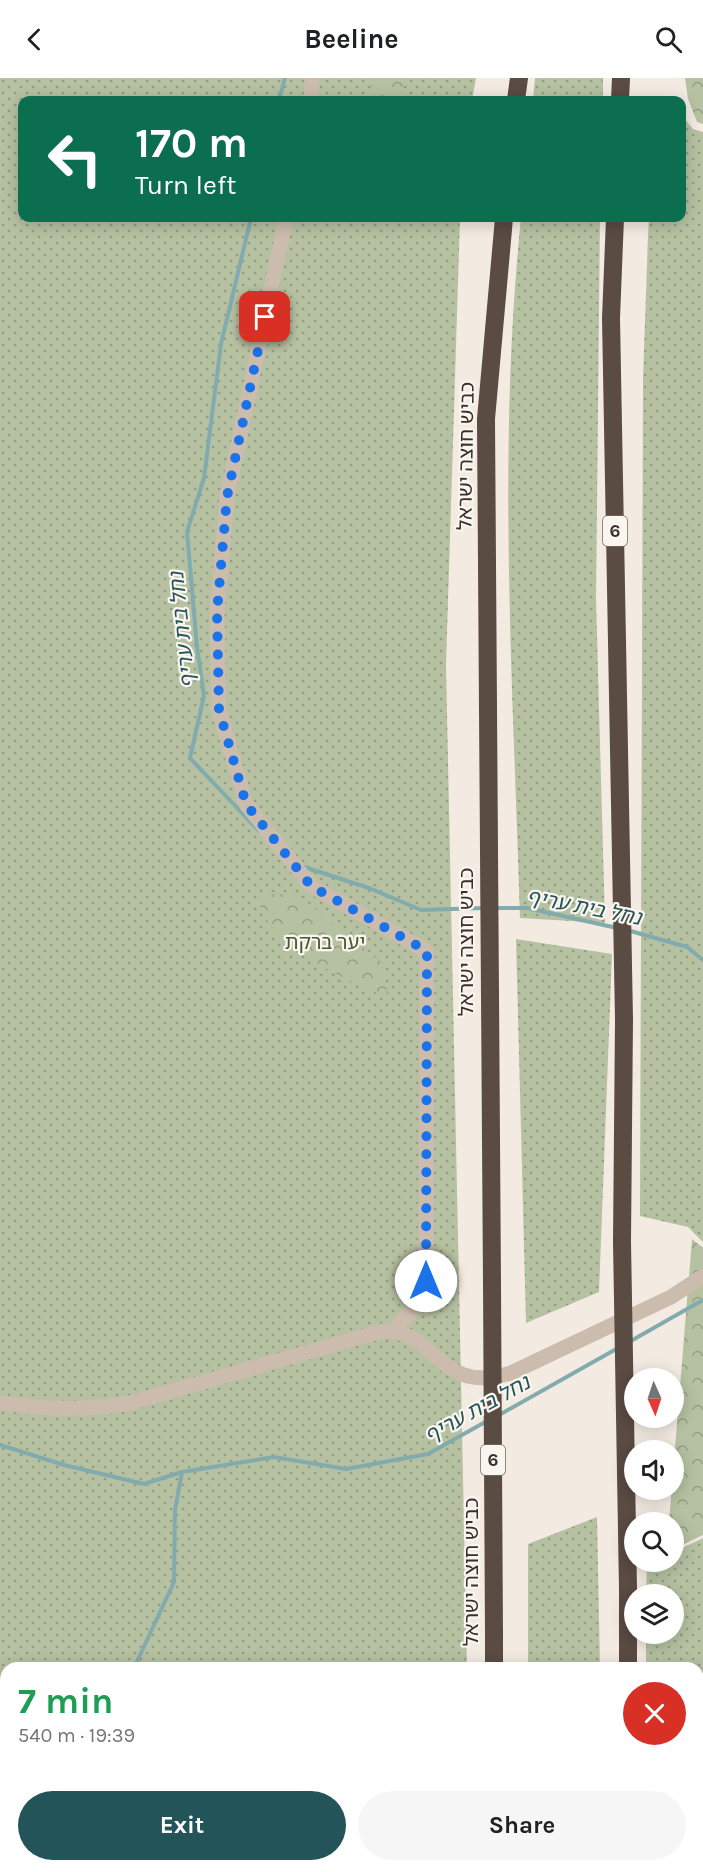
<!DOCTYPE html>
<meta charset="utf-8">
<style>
:root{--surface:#fff;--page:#f6f6f6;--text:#202124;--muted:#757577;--accent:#235459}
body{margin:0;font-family:Karla,"Noto Sans Hebrew",sans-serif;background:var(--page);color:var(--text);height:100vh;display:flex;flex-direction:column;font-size:22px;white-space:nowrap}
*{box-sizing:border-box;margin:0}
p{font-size:20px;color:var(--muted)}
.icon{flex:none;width:33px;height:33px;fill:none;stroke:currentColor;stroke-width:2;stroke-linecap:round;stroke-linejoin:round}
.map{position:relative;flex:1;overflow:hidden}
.drawer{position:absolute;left:0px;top:1584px;width:704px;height:210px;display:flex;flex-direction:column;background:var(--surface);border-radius:18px 18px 0 0;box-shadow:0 3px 15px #0003}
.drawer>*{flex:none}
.guide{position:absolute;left:18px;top:18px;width:668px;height:126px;border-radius:12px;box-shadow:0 3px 15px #0003;background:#0b6e4f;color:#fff;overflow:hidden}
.needle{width:39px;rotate:177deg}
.tools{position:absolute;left:624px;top:1290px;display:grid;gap:12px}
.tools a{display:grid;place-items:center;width:60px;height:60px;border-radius:50%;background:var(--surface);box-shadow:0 3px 15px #0003;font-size:30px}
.pin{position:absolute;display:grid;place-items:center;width:51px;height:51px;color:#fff;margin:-26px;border-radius:12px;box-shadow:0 3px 9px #0006}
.me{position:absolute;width:66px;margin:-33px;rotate:0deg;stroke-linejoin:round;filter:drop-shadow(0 0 4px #0008)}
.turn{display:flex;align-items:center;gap:21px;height:126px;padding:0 18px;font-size:27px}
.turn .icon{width:78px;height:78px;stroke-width:2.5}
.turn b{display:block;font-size:42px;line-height:51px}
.round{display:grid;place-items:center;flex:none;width:63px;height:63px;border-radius:32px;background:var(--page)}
.summary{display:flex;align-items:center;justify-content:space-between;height:102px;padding:0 18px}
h1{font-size:36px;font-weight:700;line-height:45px;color:#1e9e55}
.cta{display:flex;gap:12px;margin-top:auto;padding:12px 18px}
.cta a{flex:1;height:69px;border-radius:36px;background:var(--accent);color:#fff;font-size:24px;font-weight:700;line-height:69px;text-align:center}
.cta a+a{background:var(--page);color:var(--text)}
header{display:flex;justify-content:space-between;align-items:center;height:78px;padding:0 18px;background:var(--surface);font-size:27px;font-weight:700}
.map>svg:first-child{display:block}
.grass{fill:url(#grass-dots)}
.forest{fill:url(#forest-crowns)}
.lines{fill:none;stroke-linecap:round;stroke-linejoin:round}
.stream{stroke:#82abae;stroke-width:4}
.street{stroke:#cbbcae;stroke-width:15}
.highway{stroke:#5a4b43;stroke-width:18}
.highway-bridge{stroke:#5a4b43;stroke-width:18}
.route{stroke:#1a73e8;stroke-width:10;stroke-dasharray:0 18}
.labels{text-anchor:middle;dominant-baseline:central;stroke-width:4.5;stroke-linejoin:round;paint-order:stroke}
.shield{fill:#faf5ee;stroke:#736b66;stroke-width:1.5}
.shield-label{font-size:18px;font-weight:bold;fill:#39302c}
.street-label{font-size:20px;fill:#39302c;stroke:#faf5ee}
.park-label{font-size:20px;fill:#485731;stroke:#faf5ee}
.water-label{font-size:21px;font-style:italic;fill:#235459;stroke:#faf5ee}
</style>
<header><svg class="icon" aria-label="back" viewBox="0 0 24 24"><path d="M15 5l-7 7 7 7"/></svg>Beeline<svg class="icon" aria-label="search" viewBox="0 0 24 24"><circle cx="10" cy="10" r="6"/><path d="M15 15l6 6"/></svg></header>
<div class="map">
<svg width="703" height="1794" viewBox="0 0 703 1794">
<defs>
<pattern id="grass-dots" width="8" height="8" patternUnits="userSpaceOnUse" patternTransform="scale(1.5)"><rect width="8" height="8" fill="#b6c1a2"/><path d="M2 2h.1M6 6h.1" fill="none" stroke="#959d84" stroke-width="1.8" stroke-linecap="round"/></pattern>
<pattern id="forest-crowns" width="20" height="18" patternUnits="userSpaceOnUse" patternTransform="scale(1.5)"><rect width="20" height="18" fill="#b6c1a2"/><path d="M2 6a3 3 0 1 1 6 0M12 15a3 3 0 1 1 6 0" fill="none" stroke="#959d84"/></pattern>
</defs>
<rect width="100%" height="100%" fill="#f3ebe2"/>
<path class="grass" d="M 0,0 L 476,0 L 472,22 L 22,22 L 22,140 L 460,140 L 446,587 L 467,1590 L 6,1590 L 6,1788 L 471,1788 L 471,1794 L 0,1794 Z
M 535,0 L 603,0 L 603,22 L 533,22 Z
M 681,36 L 693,51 L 703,54 L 703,1164 L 688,1149 L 640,1138 L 643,302 L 648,157 L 649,140 L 681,140 Z
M 521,140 L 600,140 L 596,521 L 605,845 L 520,840 C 513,607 497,372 521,140 Z
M 516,861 L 612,876 L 599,1214 L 526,1245 Z
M 597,1439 L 600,1590 L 528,1590 L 528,1466 Z
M 703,1460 L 703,1697 L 698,1703 L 698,1590 L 646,1590 L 646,1556 L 674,1556 L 674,1516 L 646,1516 L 647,1486 L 652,1484 L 674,1484 L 674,1474 Z
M 528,1788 L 604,1788 L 604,1794 L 528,1794 Z"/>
<path class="forest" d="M 371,0 L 406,0 L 398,22 L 373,22 Z
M 685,0 L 703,0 L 703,46 L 697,44 L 688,21 Z
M 258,815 L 298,817 L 385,887 L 387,919 C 346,902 259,865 258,815 Z
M 692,1161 L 703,1170 L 703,1457 L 674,1471 L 674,1444 L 669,1444 Z
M 703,1697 L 703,1794 L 684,1794 L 680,1788 L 698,1788 L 698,1703 Z"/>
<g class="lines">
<path class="stream" d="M 279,22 L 285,0
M 251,140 L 221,266 L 204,400 L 187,454 L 197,569 L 204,618 L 190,680 L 259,753
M 304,789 L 369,810 L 421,832 L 484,830
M 494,830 L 527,830 L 617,850
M 627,852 L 687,869 L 703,882
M 629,1264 L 703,1222
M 499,1337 L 618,1270
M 0,1367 L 64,1387 L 144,1406 L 182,1394 L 274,1379 L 346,1391 L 428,1376 L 487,1343
M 134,1590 L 174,1504 L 175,1432 L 182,1394
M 84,1788 L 85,1794"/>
<path class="street" d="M 311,22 L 312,0
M 286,140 L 227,419 L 217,534 L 219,632 L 246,726 L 311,808 L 427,873 L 426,1203 L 416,1228 L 393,1253
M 0,1325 C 45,1331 85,1333 130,1325 L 382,1253 C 438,1251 436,1318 511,1295 L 671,1219 L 703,1198"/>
<path class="highway" d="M 516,22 L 519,0
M 620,22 L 621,0
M 615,140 L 611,240 L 624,941 L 622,1164
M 492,1206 L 486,341 L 504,140
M 628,1511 L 628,1590
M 494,1557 L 494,1590
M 495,1788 L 495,1794
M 629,1788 L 629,1794"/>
<path class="highway-bridge" d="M 622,1164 L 628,1511
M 492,1206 L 494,1557"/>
</g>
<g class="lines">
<path class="route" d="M 265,239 L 227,419 L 217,534 L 219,632 L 246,726 L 311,808 L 427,873 L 426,1203"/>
</g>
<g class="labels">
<g class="shield">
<rect x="603" y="438" width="24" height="30" rx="4.5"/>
<rect x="481" y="1367" width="24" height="30" rx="4.5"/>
</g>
<g class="shield-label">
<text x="615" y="453">6</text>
<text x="493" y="1382">6</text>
</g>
<g class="street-label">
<text transform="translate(466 378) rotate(-89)">כביש חוצה ישראל</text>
<text transform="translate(466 864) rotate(-90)">כביש חוצה ישראל</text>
<text transform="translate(471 1494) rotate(-90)">כביש חוצה ישראל</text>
</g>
<g class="park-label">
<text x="325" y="864">יער ברקת</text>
</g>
<g class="water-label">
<text transform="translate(182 552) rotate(-96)">נחל בית עריף</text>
<text transform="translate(584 829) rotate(11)">נחל בית עריף</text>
<text transform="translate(477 1331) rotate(-29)">נחל בית עריף</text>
</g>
</g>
</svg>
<div class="tools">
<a><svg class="needle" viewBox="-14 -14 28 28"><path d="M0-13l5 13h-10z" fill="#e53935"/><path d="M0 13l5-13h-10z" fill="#757577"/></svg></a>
<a><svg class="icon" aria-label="sound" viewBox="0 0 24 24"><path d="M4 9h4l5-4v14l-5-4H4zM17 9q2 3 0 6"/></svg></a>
<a><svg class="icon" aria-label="search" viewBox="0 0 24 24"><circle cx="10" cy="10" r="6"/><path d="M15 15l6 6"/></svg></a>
<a><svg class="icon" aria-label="layers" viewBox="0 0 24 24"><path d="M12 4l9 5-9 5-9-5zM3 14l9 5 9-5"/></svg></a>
</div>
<div class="pin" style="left:265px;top:239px;background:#d93025"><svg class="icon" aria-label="arrive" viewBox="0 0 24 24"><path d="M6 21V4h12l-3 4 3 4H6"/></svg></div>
<svg class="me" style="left:426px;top:1203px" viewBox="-20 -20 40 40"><circle r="19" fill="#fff"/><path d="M0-13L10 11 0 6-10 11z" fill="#1a73e8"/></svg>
<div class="guide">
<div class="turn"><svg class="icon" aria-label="left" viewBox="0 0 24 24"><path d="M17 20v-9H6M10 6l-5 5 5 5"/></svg><div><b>170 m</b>Turn left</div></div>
</div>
<section class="drawer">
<div class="summary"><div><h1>7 min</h1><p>540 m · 19:39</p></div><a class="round" style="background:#d93025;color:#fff"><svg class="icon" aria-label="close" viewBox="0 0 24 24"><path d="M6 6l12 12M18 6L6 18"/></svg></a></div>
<div class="cta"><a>Exit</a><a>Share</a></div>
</section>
</div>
